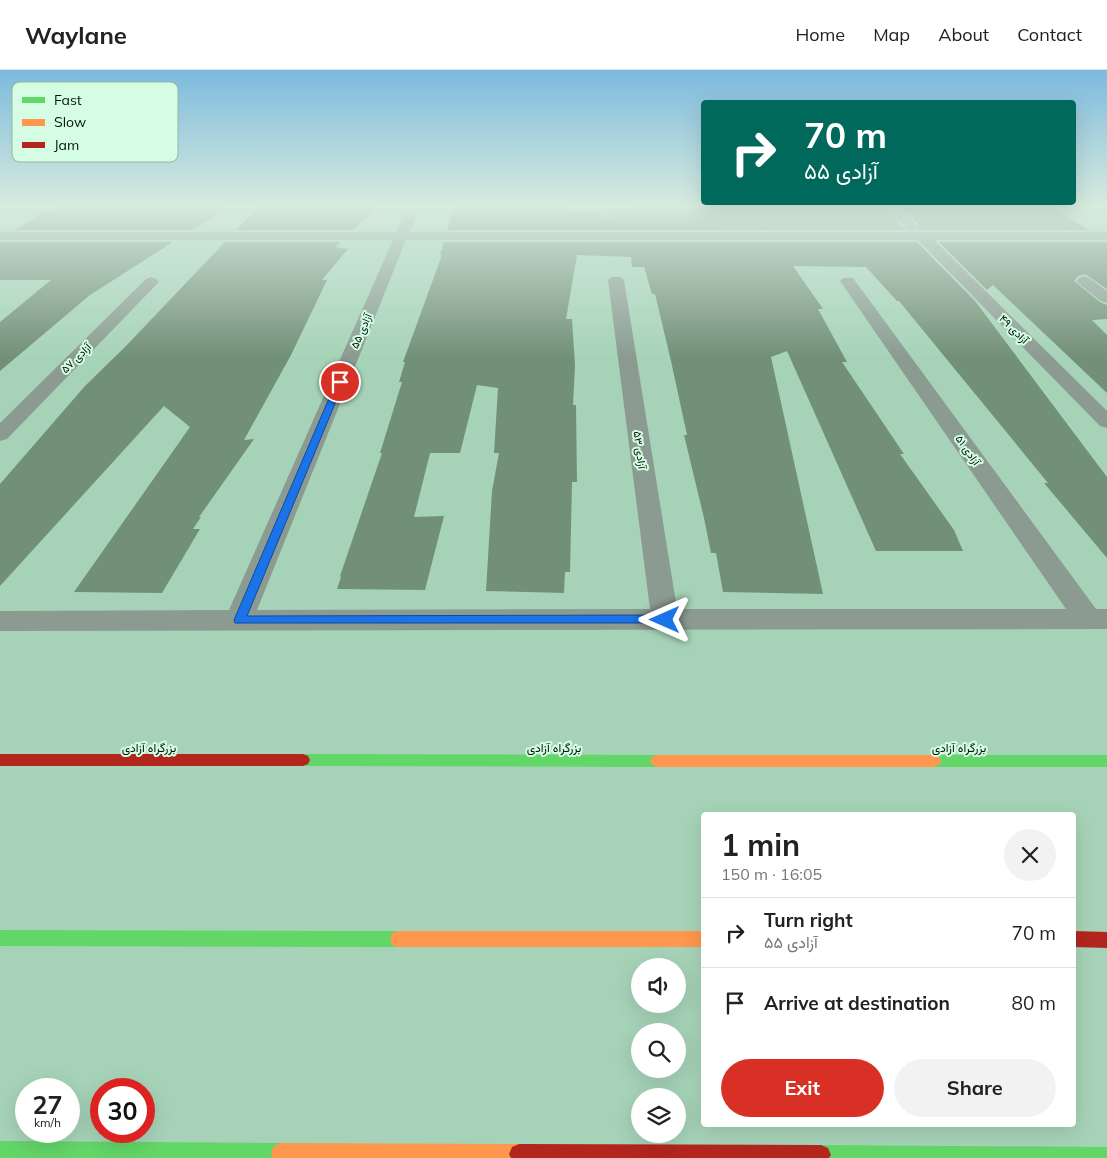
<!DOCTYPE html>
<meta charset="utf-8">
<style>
:root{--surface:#fff;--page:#f2f2f2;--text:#222;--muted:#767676;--line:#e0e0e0;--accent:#d93025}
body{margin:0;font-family:Mulish,Vazirmatn,sans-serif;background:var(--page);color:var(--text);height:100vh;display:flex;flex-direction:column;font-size:19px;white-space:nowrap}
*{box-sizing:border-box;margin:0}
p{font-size:16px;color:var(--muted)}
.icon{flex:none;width:28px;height:28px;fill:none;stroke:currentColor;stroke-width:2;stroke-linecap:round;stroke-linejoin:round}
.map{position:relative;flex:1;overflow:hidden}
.panel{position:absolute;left:701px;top:742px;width:375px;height:315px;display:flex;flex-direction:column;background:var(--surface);border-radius:5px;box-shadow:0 5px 20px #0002}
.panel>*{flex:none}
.hud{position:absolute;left:701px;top:30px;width:375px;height:105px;border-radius:5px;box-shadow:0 5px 20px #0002;background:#00695c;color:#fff;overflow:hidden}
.tools{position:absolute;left:631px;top:888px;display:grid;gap:10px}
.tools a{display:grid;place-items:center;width:55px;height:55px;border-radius:50%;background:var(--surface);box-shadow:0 5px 20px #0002;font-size:25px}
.speed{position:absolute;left:15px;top:1008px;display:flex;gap:10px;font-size:25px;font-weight:700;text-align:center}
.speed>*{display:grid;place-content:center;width:65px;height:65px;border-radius:50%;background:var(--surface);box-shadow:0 5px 20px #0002;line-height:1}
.speed small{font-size:12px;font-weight:400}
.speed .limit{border:8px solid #d22;background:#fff;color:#111}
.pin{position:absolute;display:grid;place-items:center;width:42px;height:42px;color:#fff;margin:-21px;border:2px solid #fff;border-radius:50%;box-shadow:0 1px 5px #0007}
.me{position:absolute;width:55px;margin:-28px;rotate:270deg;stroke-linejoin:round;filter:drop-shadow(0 0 4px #0008)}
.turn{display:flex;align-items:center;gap:18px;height:105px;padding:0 20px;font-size:22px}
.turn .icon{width:65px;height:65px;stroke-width:2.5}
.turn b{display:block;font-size:35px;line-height:42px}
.round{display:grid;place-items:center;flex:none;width:52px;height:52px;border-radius:26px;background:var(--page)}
.head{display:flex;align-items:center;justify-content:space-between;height:85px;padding:0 20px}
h1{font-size:30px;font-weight:700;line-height:38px}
.cta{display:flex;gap:10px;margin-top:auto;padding:10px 20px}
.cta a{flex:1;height:58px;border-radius:30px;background:var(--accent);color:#fff;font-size:20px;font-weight:700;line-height:58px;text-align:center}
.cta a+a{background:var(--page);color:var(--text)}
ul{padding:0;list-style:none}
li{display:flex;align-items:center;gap:15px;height:70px;padding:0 20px;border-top:1px solid var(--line)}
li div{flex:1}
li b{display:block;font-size:19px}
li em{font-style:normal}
header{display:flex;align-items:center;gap:30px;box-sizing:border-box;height:70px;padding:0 25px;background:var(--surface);border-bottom:1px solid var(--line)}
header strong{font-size:24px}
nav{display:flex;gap:28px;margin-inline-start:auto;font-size:18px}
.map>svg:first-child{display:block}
.building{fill:#728f77}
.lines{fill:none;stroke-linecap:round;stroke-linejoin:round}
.street{fill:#8b9b91;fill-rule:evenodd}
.fast{fill:#63d668;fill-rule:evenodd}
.slow{fill:#ff974d;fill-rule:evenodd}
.jam{fill:#b3261e;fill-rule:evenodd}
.route{fill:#1a73e8;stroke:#114b97}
.labels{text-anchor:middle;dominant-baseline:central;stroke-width:4;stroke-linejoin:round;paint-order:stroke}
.far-street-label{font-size:11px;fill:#001508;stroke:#d5fde3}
.street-label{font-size:12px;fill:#001508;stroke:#d5fde3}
.key{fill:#d5fde3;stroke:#95b7a1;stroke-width:1}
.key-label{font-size:14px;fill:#001508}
</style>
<header>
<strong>Waylane</strong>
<nav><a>Home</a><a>Map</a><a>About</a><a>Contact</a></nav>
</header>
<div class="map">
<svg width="1107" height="1088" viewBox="0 0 1107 1088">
<rect width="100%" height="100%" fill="#a6d3b8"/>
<path class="building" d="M 63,136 L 230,136 L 192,160 L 15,160 L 44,142 L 53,142 Z
M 259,136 L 379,136 L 353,160 L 236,160 Z
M 454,136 L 568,136 L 567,141 L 597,141 L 601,149 L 611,148 L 612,141 L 634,136 L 883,136 L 905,160 L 447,160 Z
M 901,136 L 1052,136 L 1089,160 L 917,160 L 920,156 Z
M 0,172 L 173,172 L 90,225 L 0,301 L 0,252 L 51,210 L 0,210 Z
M 225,172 L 341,172 L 335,177 L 348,179 L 322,210 L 327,210 L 291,285 L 244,370 L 254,369 L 199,447 L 201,447 L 193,459 L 200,459 L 162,523 L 74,522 L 190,357 L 164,336 L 0,516 L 0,414 L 85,316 L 125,277 Z
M 444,172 L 917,172 L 975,231 L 1107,407 L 1107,488 L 1044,413 L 1048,413 L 899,231 L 897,231 L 866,197 L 793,196 L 823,239 L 818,239 L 847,292 L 842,292 L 904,384 L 900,384 L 954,460 L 963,481 L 876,481 L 787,281 L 771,287 L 823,524 L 723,522 L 716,483 L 711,483 L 704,448 L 684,365 L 687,365 L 671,291 L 655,224 L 652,224 L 644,197 L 632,197 L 631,187 L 577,185 L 566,249 L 572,249 L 575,295 L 573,335 L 576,335 L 577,412 L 572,412 L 570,502 L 565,502 L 564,523 L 486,521 L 492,421 L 499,383 L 494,383 L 498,318 L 477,315 L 460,383 L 430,383 L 414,447 L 444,446 L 425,520 L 337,519 L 341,507 L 340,506 L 382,383 L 380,383 L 402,312 L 399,312 L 405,292 L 403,292 L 442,185 L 440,185 Z
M 939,172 L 1107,172 L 1107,219 L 1085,204 L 1078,206 L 1074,211 L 1100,232 L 1107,235 L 1107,249 L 1092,250 L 1107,265 L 1107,323 L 993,215 L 987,220 Z"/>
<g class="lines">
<path class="street" d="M 408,136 L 420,136 L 410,162 L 1107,162 L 1107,170 L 934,170 L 1107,341 L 1107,358 L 1100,356 L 918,170 L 406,170 L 257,540 L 650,539 L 608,210 L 611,207 L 621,207 L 624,210 L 677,539 L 1066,539 L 840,211 L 843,208 L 853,208 L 1096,539 L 1107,539 L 1107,559 L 0,561 L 0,541 L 229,540 L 393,170 L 0,170 L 0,162 L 396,162 Z
M 598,136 L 610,136 L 611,144 L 609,147 L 601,147 Z
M 885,136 L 898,136 L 919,157 L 912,161 L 907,160 Z
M 1084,206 L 1089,208 L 1107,221 L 1107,233 L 1101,231 L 1079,214 L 1076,211 L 1079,208 Z
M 151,207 L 156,209 L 159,212 L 156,215 L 7,369 L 0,371 L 0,353 L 146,209 Z"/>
<path class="fast" d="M 303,684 L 657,685 L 662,687 L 664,691 L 662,695 L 657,697 L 303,696 L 298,694 L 296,690 L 298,686 Z
M 934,685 L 1107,685 L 1107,697 L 934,697 L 929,695 L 927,691 L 929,687 Z
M 0,860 L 398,861 L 404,863 L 406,869 L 404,875 L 398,877 L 0,876 Z
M 0,1071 L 281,1073 L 288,1076 L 291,1083 L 289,1088 L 0,1088 Z
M 821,1075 L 1107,1077 L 1107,1088 L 813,1088 L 811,1085 L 814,1078 Z"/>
<path class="slow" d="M 657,685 L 934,685 L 939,687 L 941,691 L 939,695 L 934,697 L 657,697 L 652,695 L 650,691 L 652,687 Z
M 398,861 L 704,861 L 704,877 L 398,877 L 392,875 L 390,869 L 392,863 Z
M 281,1073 L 519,1074 L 526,1077 L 529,1084 L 527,1088 L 273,1088 L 271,1083 L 274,1076 Z"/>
<path class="jam" d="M 0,684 L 303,684 L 308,686 L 310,690 L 308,694 L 303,696 L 0,696 Z
M 1074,861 L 1107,862 L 1107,878 L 1074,877 Z
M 519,1074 L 821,1075 L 828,1078 L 831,1085 L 829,1088 L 511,1088 L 509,1084 L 512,1077 Z"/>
</g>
<linearGradient id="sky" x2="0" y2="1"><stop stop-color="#7dbadd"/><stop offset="0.47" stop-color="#d7ebdf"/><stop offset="1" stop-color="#d7ebdf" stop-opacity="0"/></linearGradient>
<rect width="1107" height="288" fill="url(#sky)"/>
<path class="route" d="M 340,310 L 344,312 L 247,546 L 665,545 L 669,547 L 670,550 L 669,553 L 235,553 L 234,550 L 336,312 Z"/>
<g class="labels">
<g class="far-street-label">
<text transform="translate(1014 259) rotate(45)">۴۹ آزادی</text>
<text transform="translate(361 261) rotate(-67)">آزادی ۵۵</text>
<text transform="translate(76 288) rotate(-45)">آزادی ۵۷</text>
<text transform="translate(640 380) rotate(82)">۵۳ آزادی</text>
<text transform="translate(968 380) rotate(55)">۵۱ آزادی</text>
</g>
<g class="street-label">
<text x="149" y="677">بزرگراه آزادی</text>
<text x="554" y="677">بزرگراه آزادی</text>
<text x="959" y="677">بزرگراه آزادی</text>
</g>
</g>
<rect x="12" y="12" width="166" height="80" rx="8" class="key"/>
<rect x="22" y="27" width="23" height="6" fill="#63d668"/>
<rect x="22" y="49" width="23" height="7" fill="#ff974d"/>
<rect x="22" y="72" width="23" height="6" fill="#b3261e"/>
<g class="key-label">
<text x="54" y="35">Fast</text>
<text x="54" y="57">Slow</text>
<text x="54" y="80">Jam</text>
</g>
</svg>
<div class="tools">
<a><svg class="icon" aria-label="sound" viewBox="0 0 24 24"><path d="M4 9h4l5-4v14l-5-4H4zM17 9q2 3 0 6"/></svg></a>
<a><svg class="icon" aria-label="search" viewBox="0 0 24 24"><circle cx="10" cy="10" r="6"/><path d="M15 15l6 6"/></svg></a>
<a><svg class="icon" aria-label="layers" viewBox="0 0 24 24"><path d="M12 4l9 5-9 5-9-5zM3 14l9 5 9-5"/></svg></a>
</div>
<div class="speed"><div>27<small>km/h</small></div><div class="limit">30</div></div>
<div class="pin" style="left:340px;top:312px;background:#d93025"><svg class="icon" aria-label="arrive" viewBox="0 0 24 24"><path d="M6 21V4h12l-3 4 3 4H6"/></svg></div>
<svg class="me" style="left:665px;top:550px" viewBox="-20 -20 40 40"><path d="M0-17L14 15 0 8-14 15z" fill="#1a73e8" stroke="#fff" stroke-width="4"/></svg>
<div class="hud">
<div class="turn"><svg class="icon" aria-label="right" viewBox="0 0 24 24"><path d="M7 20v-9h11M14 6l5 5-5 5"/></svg><div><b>70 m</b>آزادی ۵۵</div></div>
</div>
<section class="panel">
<div class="head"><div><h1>1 min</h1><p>150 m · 16:05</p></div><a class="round"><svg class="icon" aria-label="close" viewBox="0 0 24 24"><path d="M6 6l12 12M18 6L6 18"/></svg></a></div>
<ul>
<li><svg class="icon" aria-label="right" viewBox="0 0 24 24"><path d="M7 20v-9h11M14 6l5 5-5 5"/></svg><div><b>Turn right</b><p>آزادی ۵۵</p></div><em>70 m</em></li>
<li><svg class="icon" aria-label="arrive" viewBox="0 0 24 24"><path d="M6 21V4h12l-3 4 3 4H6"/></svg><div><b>Arrive at destination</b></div><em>80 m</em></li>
</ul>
<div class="cta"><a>Exit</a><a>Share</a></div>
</section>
</div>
